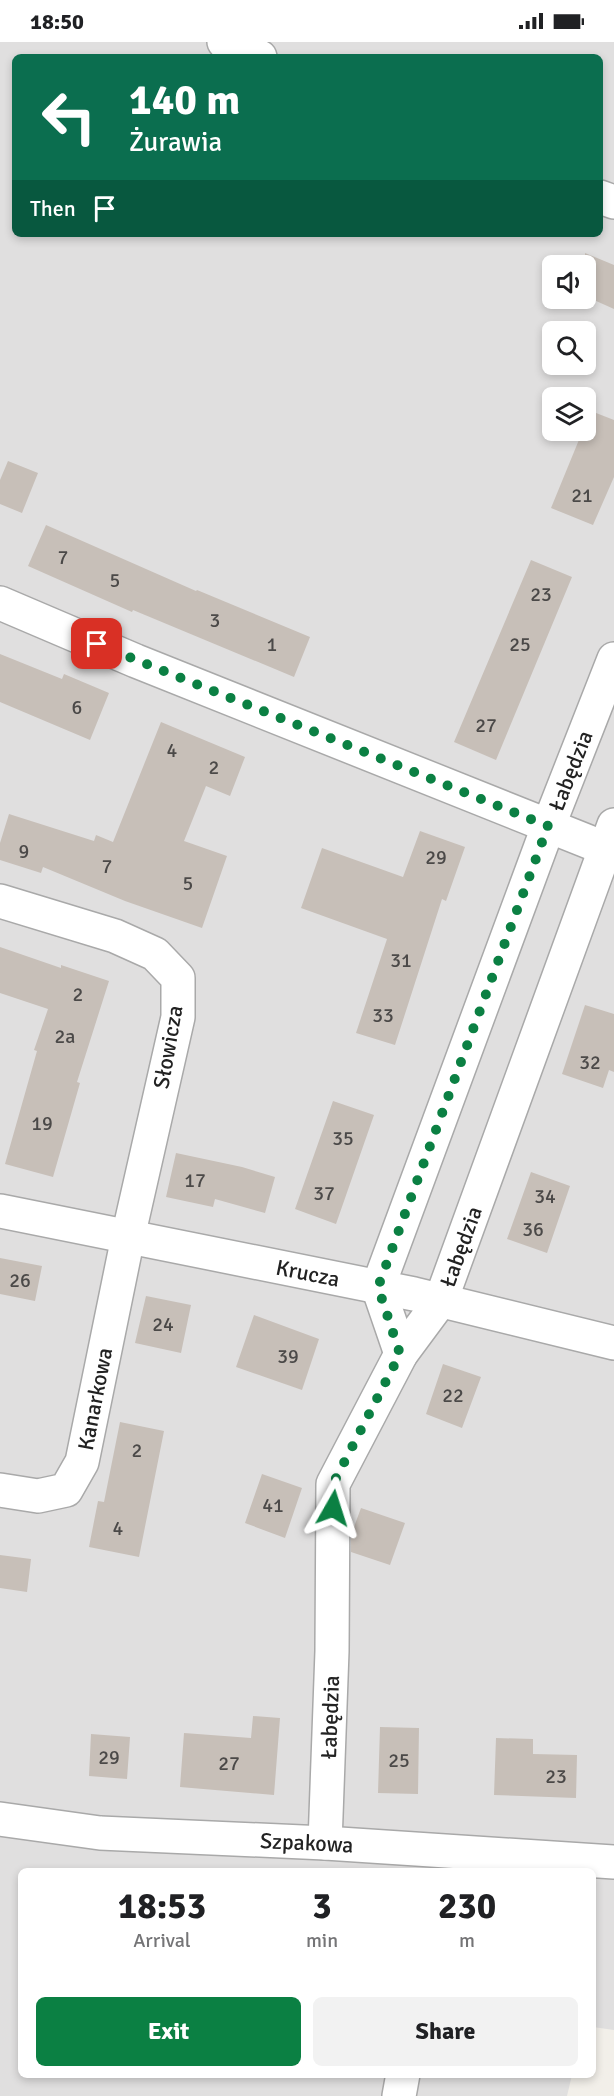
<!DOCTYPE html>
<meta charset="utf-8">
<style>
:root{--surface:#fff;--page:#f2f2f2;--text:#202124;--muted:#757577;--accent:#0b8043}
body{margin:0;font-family:Signika,sans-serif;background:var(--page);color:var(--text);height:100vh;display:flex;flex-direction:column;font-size:22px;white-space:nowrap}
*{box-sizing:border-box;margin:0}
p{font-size:20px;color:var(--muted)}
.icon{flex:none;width:33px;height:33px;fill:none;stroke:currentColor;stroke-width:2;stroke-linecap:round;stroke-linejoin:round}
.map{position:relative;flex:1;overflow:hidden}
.details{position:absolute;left:18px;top:1826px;width:578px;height:210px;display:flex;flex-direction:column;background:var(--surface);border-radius:9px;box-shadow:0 3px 9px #0003}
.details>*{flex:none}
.guide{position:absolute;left:12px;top:12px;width:591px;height:183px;border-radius:9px;box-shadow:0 3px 9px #0003;background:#0b6e4f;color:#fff;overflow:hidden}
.controls{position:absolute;left:542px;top:213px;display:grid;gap:12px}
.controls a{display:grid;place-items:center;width:54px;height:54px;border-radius:9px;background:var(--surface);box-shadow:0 3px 9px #0003;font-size:30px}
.pin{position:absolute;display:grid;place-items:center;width:51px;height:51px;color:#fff;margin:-26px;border-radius:12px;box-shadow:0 3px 9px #0006}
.me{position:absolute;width:66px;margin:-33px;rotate:6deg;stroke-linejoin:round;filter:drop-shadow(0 0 4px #0008)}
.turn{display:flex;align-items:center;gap:21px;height:126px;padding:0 18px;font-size:27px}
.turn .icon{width:78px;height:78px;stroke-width:2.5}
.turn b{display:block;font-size:42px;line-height:51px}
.then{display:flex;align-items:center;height:57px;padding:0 18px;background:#0003;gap:12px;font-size:22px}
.eta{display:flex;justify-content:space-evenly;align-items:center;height:102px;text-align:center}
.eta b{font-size:36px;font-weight:800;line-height:42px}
.primary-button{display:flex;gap:12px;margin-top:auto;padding:12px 18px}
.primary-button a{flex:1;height:69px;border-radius:9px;background:var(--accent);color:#fff;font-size:24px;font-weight:800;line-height:69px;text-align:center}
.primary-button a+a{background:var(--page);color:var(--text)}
.status{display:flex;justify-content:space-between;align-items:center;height:42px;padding:0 30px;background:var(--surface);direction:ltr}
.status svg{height:16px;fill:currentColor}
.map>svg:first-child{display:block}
.residential{fill:#e0dfdf;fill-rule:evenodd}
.building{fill:#c7bfb8}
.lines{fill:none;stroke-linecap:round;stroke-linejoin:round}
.street-casing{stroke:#a9a9a9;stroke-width:36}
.street{stroke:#fff;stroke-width:33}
.route{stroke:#0b8043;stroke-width:10;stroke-dasharray:0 18}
.labels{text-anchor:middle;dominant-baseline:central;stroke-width:6;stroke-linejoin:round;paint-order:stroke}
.number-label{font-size:20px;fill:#4b4948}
.street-label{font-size:22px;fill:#222;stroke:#fff}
</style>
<div class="status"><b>18:50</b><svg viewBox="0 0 49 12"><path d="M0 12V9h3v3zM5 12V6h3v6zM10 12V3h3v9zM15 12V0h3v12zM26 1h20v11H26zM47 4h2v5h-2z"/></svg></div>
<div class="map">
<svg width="614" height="2054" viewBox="0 0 614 2054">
<rect width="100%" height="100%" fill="#f2efe9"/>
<path class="residential" d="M 0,0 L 614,0 L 614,1988 L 593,1985 L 592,1828 L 21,1828 L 21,2032 L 572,2033 L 567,2054 L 0,2054 ZM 15,15 L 600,15 L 600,192 L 15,192 ZM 552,224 L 585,224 L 585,256 L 552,256 ZM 552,290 L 585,290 L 585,322 L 552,322 ZM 552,356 L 585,356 L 585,388 L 552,388 Z"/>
<path class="building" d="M 585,211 L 614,223 L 614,267 L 585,254 Z
M 591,369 L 614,378 L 614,435 L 593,483 L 551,466 L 583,388 L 585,388 Z
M 8,419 L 38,431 L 22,471 L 0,462 L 0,438 Z
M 46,483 L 196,549 L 197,548 L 310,595 L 294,635 L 133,568 L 132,570 L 28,524 Z
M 531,518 L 572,535 L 496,718 L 454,700 Z
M 0,612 L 62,637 L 64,632 L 109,651 L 90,698 L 0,660 Z
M 161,680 L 245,715 L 230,754 L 206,744 L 184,799 L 227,814 L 202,886 L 125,859 L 43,825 L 41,831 L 0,818 L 0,801 L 9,772 L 94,799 L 96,793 L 113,800 Z
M 420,789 L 465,805 L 446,859 L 442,857 L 395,1003 L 356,991 L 387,897 L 301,866 L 322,806 L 403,835 Z
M 0,905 L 61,926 L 61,923 L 109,939 L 77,1040 L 80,1041 L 53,1135 L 5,1122 L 37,1009 L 34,1008 L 48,967 L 0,951 Z
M 585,963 L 614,972 L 614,1030 L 609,1028 L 603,1046 L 562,1032 Z
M 333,1059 L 374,1073 L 336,1182 L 295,1167 Z
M 176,1111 L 242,1125 L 275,1135 L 265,1171 L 215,1157 L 213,1165 L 166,1155 Z
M 531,1130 L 570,1144 L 547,1211 L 507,1197 Z
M 0,1216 L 42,1224 L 35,1259 L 0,1252 Z
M 146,1254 L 191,1263 L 181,1311 L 135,1301 Z
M 254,1273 L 319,1297 L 302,1348 L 236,1325 Z
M 443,1322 L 481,1335 L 462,1386 L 426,1372 Z
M 120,1380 L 164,1389 L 139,1515 L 89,1505 L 98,1459 L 104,1460 Z
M 262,1432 L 302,1446 L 285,1496 L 245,1481 Z
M 361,1466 L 405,1481 L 390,1523 L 351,1510 L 351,1493 Z
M 0,1513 L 31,1517 L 27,1550 L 0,1546 Z
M 253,1674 L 280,1676 L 274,1753 L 180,1745 L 184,1691 L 251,1696 Z
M 380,1685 L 419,1686 L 418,1752 L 378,1751 Z
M 91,1692 L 130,1695 L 127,1737 L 89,1734 Z
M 496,1696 L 533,1697 L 533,1712 L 577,1713 L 576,1756 L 494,1753 Z"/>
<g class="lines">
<g class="street-casing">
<g id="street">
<path d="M 224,0 L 260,15"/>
<path d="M 600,155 L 614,160"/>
<path d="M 0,561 L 136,619 L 614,810"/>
<path d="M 0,859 L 115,894 L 155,912 L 178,936 L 178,975 L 128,1195 L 82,1420 L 66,1448 L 38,1454 L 0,1448"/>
<path id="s1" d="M 0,1169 L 414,1252 L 614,1301"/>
<path id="s2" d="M 401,1312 L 378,1245 L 548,785 L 614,617"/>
<path id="s3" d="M 0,1777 L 100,1791 L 325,1801 L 614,1820"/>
<path id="s4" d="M 325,1801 L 332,1609 L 333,1442 L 401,1312 L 441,1258 L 614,783"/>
<path d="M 399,2054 L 403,2032"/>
</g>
</g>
<use href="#street" class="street"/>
</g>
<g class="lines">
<path class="route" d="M 97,602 L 548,784 L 378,1245 L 400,1312 L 333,1442 L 333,1466"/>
</g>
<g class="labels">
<g class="number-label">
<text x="582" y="453">21</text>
<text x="63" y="515">7</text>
<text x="115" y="538">5</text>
<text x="541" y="552">23</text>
<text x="215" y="578">3</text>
<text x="272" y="602">1</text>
<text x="520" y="602">25</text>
<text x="77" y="665">6</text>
<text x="486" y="683">27</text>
<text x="172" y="708">4</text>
<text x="214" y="725">2</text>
<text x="24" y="809">9</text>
<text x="436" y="815">29</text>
<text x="107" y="824">7</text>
<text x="188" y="841">5</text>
<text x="401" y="918">31</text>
<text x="78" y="952">2</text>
<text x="383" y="973">33</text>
<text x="65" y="994">2a</text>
<text x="590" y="1020">32</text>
<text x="42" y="1081">19</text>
<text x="343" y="1096">35</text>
<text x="195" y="1138">17</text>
<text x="324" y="1151">37</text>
<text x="545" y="1154">34</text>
<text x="533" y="1187">36</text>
<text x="20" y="1238">26</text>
<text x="163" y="1282">24</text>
<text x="288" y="1314">39</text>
<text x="453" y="1353">22</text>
<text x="137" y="1408">2</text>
<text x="273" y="1463">41</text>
<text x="118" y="1486">4</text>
<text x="109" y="1715">29</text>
<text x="399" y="1718">25</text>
<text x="229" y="1721">27</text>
<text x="556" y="1734">23</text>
</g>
<g class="street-label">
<text stroke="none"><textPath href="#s2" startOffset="622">Łabędzia</textPath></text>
<text transform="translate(168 1005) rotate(-80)">Słowicza</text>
<text stroke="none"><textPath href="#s4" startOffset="630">Łabędzia</textPath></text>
<text stroke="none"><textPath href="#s1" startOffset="314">Krucza</textPath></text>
<text transform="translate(95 1357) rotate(-79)">Kanarkowa</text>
<text stroke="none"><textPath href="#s4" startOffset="126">Łabędzia</textPath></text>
<text stroke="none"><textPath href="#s3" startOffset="308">Szpakowa</textPath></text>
</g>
</g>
</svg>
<div class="controls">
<a><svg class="icon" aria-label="sound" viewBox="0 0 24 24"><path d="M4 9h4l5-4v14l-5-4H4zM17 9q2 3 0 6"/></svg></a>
<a><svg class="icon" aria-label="search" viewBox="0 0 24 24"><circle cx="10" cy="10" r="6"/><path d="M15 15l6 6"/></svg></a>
<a><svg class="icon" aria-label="layers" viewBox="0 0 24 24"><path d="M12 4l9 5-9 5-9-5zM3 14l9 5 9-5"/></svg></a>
</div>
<div class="pin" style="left:97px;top:602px;background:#d93025"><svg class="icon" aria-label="arrive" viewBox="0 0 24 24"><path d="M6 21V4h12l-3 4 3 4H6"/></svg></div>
<svg class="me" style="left:333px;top:1466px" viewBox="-20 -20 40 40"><path d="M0-17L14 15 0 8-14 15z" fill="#0b8043" stroke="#fff" stroke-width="4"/></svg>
<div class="guide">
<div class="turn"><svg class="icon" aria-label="left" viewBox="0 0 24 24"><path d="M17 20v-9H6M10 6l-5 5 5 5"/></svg><div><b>140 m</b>Żurawia</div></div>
<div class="then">Then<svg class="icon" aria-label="arrive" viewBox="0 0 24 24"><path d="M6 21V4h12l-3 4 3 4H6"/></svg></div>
</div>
<section class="details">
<div class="eta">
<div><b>18:53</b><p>Arrival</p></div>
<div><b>3</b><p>min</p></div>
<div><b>230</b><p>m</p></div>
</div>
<div class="primary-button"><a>Exit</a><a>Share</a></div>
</section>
</div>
